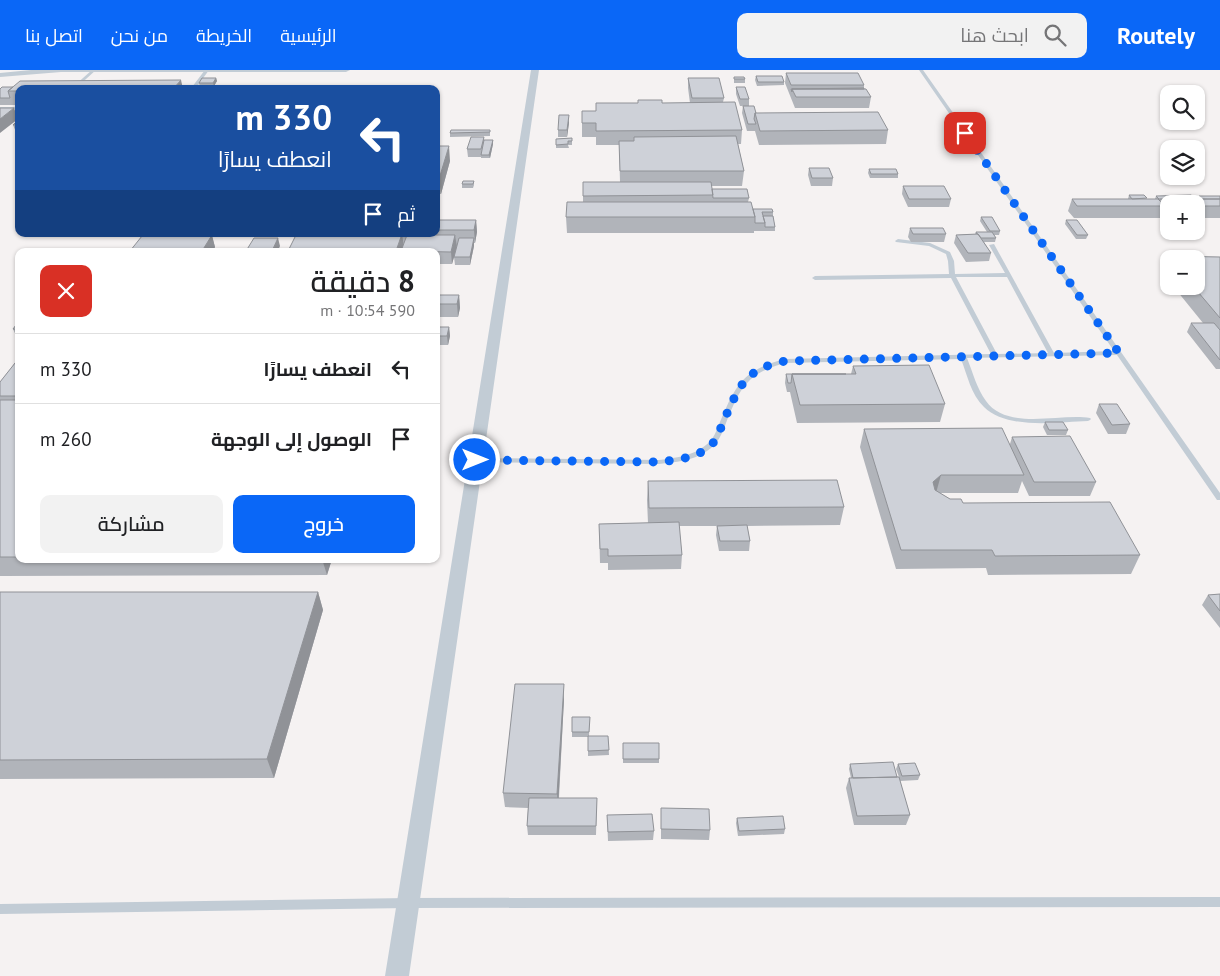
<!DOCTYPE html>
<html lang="ar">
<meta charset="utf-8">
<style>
:root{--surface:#fff;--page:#f2f2f2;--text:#202124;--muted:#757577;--line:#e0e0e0;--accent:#0a67f7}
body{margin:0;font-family:"PT Sans",Cairo,sans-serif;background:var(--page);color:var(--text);direction:rtl;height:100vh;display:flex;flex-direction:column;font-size:19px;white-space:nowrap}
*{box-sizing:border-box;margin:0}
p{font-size:16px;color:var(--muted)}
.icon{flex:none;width:28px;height:28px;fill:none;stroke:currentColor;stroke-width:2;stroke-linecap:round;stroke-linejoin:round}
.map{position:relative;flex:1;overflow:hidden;direction:ltr}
.drawer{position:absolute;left:15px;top:178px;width:425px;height:315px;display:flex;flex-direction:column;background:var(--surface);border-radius:10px;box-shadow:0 1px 4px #0004;direction:rtl}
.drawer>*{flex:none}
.top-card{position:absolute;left:15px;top:15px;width:425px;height:152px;border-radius:10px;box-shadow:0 1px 4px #0004;direction:rtl;background:#1a4fa0;color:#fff;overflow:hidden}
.fabs{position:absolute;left:1160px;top:15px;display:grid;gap:10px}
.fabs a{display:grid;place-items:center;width:45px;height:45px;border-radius:10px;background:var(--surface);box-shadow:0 1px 4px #0004;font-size:25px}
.pin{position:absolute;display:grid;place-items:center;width:42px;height:42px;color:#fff;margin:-21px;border-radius:10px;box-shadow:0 2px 8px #0006}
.me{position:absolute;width:55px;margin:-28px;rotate:90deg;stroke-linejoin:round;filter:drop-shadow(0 0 4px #0008)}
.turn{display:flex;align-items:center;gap:18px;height:105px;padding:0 25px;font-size:22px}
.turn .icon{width:65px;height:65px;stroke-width:2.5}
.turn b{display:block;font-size:35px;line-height:42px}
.then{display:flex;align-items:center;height:48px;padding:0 25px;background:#0003;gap:10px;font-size:19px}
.round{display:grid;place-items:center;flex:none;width:52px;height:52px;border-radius:10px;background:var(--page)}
.overview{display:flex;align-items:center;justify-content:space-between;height:85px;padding:0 25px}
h1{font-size:30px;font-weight:600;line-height:38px}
.button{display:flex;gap:10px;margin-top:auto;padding:10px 25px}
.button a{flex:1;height:58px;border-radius:10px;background:var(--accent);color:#fff;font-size:20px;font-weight:600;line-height:58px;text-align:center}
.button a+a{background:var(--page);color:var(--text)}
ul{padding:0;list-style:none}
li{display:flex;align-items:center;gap:15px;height:70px;padding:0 25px;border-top:1px solid var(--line)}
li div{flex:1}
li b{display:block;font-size:19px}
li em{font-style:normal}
header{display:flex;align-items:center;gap:30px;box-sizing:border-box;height:70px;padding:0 25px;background:var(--accent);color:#fff}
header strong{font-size:24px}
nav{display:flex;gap:28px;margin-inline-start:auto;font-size:18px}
.search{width:350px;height:45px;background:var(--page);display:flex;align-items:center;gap:12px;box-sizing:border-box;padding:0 18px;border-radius:10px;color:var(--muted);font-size:19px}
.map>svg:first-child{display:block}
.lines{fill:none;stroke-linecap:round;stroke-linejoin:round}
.lane{fill:#c2ccd5;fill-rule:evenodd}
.street{fill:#c2ccd5;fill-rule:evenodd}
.wall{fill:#b1b4ba}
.shaded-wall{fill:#909297}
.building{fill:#ced1d8;stroke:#909297}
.route{stroke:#0a67f7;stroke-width:9;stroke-dasharray:0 16.2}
</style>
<header>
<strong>Routely</strong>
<div class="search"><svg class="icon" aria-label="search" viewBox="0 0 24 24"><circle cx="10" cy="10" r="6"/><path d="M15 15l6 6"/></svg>ابحث هنا</div>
<nav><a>الرئيسية</a><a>الخريطة</a><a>من نحن</a><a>اتصل بنا</a></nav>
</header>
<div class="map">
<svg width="1220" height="906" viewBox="0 0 1220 906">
<rect width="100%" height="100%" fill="#f5f2f2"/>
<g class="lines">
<path class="lane" d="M 92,0 L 96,0 L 76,18 L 74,18 L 74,16 Z
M 205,0 L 209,0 L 196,18 L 199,19 L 181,19 L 173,17 L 175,16 L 192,17 Z
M 919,0 L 923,0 L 1220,423 L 1220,430 L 1217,430 L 1117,285 L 967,288 C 973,303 977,319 986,331 C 1007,361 1060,343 1090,348 L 1091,349 L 1090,350 L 1088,351 C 1058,352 1007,360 984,337 C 971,325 967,304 961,289 L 785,293 C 747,303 740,318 726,353 C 722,364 718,374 707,381 C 693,391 675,392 659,394 L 473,392 L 472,390 L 473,388 L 475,388 L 659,390 C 675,388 693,386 706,375 C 714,369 716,361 720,352 C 736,314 743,300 785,289 L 991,284 L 951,208 L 815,210 L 812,208 L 815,206 L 949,204 L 948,191 L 946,184 L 929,176 L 896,172 L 895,171 L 898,169 L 930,173 L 950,182 L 954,191 L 955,204 L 1005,203 L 989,175 L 994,174 L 1054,283 L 1114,281 ZM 956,207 L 1007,207 L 1048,283 L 997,284 Z
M 0,37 L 19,37 L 19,39 L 0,39 Z
M 1220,827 L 1220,837 L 408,838 L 0,844 L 0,834 L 408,828 Z"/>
<path class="street" d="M 31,0 L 350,0 L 346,2 L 61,2 L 0,7 L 0,3 Z
M 531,0 L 539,0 L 409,906 L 385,906 Z"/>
</g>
<path class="wall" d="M 786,3 L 864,15 L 864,19 L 871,27 L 869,38 L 795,38 L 785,13 Z
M 756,6 L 784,12 L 784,15 L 757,16 L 755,10 Z
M 734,7 L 745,9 L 745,13 L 734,13 Z
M 216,8 L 217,11 L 214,16 L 200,17 L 199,13 Z
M 688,8 L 724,28 L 723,32 L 742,60 L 741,74 L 738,74 L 744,101 L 742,116 L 711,116 L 712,119 L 749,128 L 748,132 L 753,139 L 773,142 L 773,146 L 775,157 L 775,161 L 754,161 L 754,163 L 567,163 L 566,147 L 583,132 L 583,112 L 620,112 L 619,75 L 596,75 L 596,67 L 582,67 L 582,41 L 596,41 L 662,33 L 690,33 L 688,18 Z
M 736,17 L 749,29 L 749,36 L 740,36 L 736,24 Z
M 0,19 L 19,19 L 19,35 L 0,35 Z
M 743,36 L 756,43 L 888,60 L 886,74 L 759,75 L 755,61 L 747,61 L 742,43 Z
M 19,49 L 19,69 L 13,55 Z
M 569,53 L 567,67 L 558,67 L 558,60 Z
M 490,60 L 490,66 L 450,67 L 450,63 Z
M 484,67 L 484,70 L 493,70 L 493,74 L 490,88 L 481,88 L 481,87 L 468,87 L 467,79 Z
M 572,68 L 572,75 L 568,75 L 569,78 L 556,78 L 556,69 Z
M 436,76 L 450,91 L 441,124 L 436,124 Z
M 809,98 L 833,108 L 832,116 L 811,116 L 808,105 Z
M 869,99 L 898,104 L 898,108 L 870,108 L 868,103 Z
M 474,111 L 474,115 L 473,118 L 462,118 L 462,114 Z
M 903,116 L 951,129 L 949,137 L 908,137 L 902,124 Z
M 1129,125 L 1147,129 L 1155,129 L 1156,126 L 1195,128 L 1194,129 L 1198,129 L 1199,126 L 1220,126 L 1220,148 L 1196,148 L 1196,134 L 1169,134 L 1169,148 L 1166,148 L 1162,144 L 1160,148 L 1074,148 L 1068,141 L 1072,129 L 1128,129 Z
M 981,147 L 1000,161 L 999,165 L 994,165 L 996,168 L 995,172 L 984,172 L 991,183 L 989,191 L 966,192 L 954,173 L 956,165 L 975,164 L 976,162 L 987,162 L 980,151 Z
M 436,150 L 476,150 L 477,162 L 475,173 L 474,173 L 474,176 L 470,195 L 455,195 L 454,187 L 452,194 L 436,194 L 436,181 L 295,166 L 212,167 L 215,177 L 213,181 L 130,181 L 148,165 L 147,164 L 297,164 L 297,165 L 436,164 Z
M 1066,150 L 1088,165 L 1086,169 L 1076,169 L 1065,154 Z
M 910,158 L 946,164 L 944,172 L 911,172 L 908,167 Z
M 1168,186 L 1220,187 L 1220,299 L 1216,299 L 1187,262 L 1191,253 L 1203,253 L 1173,216 L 1196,216 L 1196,189 L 1169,189 L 1169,212 L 1162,203 Z
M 436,225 L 459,225 L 460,238 L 458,247 L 436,247 Z
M 19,251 L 19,272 L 13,259 Z
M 436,257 L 449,257 L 450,266 L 448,275 L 436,275 Z
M 19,288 L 19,489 L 332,489 L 327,505 L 0,506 L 0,312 Z
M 853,296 L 945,334 L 940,352 L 797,353 L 790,322 L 787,322 L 785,313 L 786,304 L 851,304 Z
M 1099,334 L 1130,354 L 1126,364 L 1108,364 L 1096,343 Z
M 1045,352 L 1068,360 L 1066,365 L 1047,365 L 1043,357 Z
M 864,359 L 1010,374 L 1012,367 L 1096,412 L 1090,426 L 1029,426 L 1022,411 L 1018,423 L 940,423 L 950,429 L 1140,485 L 1131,504 L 988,505 L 986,498 L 896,499 L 860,377 Z
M 648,411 L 844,437 L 840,455 L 747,456 L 750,471 L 749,481 L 719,481 L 716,465 L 717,456 L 679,456 L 682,485 L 681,499 L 608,500 L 608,493 L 600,493 L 599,454 L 648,453 L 647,430 Z
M 0,522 L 318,522 L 323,540 L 274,708 L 0,709 Z
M 1220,524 L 1220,558 L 1202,535 L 1208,525 Z
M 564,629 L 559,728 L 597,728 L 596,765 L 528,765 L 527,756 L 528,738 L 505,737 L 503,723 Z
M 590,647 L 589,666 L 608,666 L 609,685 L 588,686 L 588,667 L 572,667 L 572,662 Z
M 623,673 L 659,689 L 659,693 L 623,693 Z
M 850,694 L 899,707 L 896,699 L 898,694 L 920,705 L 918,710 L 900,711 L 910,745 L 906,755 L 854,755 L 846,718 L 849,708 L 851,708 L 849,699 Z
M 661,738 L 710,760 L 709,770 L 661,769 Z
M 607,745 L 654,761 L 653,770 L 608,771 Z
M 737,748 L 785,759 L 784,764 L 738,766 L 736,753 Z"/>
<path class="shaded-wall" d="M 216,8 L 217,11 L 214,16 L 213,13 Z
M 181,10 L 183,19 L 173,19 Z
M 14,38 L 18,49 L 0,63 L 0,49 Z
M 569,45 L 569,53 L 567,67 L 567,60 Z
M 493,70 L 493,74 L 490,88 L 489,85 Z
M 449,76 L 450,91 L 441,124 L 439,109 Z
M 476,150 L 477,162 L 475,173 L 474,160 Z
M 402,164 L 404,177 L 402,181 L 396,181 Z
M 212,165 L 215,177 L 213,181 L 202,181 Z
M 455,165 L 457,177 L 452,194 L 451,182 Z
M 278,168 L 280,176 L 278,181 L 272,181 Z
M 474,168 L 474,176 L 470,195 L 470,187 Z
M 459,225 L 460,238 L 458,247 L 457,234 Z
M 449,257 L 450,266 L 448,275 L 447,266 Z
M 941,405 L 936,423 L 933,412 Z
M 322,489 L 332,489 L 327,505 Z
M 318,522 L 323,540 L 274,708 L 267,689 Z
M 564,614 L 564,629 L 558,738 L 557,724 Z"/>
<path class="building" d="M 786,3 L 858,3 L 864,15 L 791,15 Z
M 756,6 L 782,6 L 784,12 L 758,12 Z
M 734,7 L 744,7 L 745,9 L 734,9 Z
M 202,8 L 216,8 L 213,13 L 199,13 Z
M 688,8 L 719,8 L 724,28 L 692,28 Z
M 181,10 L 173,19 L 19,19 L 19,21 L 8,21 L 20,11 Z
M 2,17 L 13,17 L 8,21 L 10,28 L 0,28 L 0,19 Z
M 736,17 L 745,17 L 749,29 L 740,29 Z
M 791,19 L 864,18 L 864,19 L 792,19 L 792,22 Z
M 792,19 L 866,19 L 871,27 L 796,27 Z
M 638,30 L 662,30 L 662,33 L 735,32 L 742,60 L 596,61 L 596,53 L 582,53 L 582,41 L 596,41 L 596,33 L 638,33 Z
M 743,36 L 754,36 L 756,43 L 755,43 L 754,49 L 756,54 L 748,54 Z
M 0,38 L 14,38 L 0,49 Z
M 878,42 L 888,60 L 760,61 L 755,43 Z
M 559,45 L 569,45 L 567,60 L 558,60 Z
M 19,49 L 19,54 L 13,55 Z
M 451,60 L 490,60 L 490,62 L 450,63 Z
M 736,66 L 744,101 L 620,101 L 619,71 L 634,71 L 634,67 Z
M 471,67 L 484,67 L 481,79 L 467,79 Z
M 572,68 L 572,71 L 568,71 L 568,74 L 556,75 L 556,69 Z
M 484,70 L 493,70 L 489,85 L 481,85 Z
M 436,76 L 449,76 L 439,109 L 436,109 Z
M 809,98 L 829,98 L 833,108 L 812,108 Z
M 869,99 L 896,99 L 898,104 L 871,104 Z
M 463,111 L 474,111 L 473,114 L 462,114 Z
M 583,112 L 711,112 L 713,125 L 583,126 Z
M 903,116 L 944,116 L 951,129 L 909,129 Z
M 712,119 L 747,119 L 749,128 L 713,128 Z
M 1129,125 L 1144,125 L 1147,128 L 1132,129 Z
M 1191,125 L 1195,128 L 1159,129 L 1156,126 Z
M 1199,126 L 1220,126 L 1220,129 L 1202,129 Z
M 1072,129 L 1158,129 L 1165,136 L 1077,136 Z
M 1163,129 L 1220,129 L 1220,136 L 1196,136 L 1196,134 L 1169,134 L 1169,135 Z
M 567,132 L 751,132 L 755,147 L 566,147 Z
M 753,139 L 772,139 L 773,142 L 762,142 L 765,153 L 755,153 L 755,147 Z
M 763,146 L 773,146 L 775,157 L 765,157 L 765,153 Z
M 981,147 L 992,147 L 1000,161 L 990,161 Z
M 436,150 L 476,150 L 474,160 L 436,160 Z
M 1066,150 L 1077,150 L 1088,165 L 1077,165 Z
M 910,158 L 943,158 L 946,164 L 913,164 Z
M 976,162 L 992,162 L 996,168 L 981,168 L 978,164 L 977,164 Z
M 402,164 L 396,181 L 288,181 L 296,165 Z
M 978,164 L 991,183 L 968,183 L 956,165 Z
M 212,165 L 202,181 L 130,181 L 142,166 Z
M 407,165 L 455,165 L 451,182 L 401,181 Z
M 254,168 L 278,168 L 272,181 L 246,181 Z
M 459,168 L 474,168 L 470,187 L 454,187 Z
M 1168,186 L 1220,187 L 1220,248 L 1193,216 L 1196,216 L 1196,189 L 1170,189 Z
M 436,225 L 459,225 L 457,234 L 436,234 Z
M 19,251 L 19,259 L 13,259 Z
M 1191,253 L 1214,253 L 1220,260 L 1220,290 Z
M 436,257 L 449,257 L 447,266 L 436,266 Z
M 19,288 L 19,326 L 0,326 L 0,312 Z
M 929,295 L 945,334 L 800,335 L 792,304 L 856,304 L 853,296 Z
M 786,304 L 846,304 L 792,304 L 791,313 L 788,313 Z
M 0,330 L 19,330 L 19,487 L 0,487 Z
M 1099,334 L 1117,334 L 1130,354 L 1112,355 Z
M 1045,352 L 1063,352 L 1068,360 L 1049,360 Z
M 1002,358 L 1024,405 L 941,405 L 933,412 L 935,420 L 950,429 L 961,429 L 963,433 L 1110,432 L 1140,485 L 995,486 L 992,480 L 901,480 L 864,359 Z
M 1070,366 L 1096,412 L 1034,412 L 1012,367 Z
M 837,410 L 844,437 L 649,438 L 648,411 Z
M 679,452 L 682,485 L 608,486 L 608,479 L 600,479 L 599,454 Z
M 747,455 L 750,471 L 720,471 L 717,456 Z
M 0,522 L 318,522 L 267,689 L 0,690 Z
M 1220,524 L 1220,541 L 1208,525 Z
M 515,614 L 564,614 L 557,724 L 503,723 Z
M 572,647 L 590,647 L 589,662 L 572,662 Z
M 588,666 L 608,666 L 609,680 L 588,681 Z
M 623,673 L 659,673 L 659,689 L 623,689 Z
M 893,692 L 897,707 L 853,708 L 850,694 Z
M 915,693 L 920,705 L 902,706 L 898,694 Z
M 899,707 L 910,745 L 857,746 L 849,708 Z
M 529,728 L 597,728 L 596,756 L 527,756 Z
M 661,738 L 709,739 L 710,760 L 661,759 Z
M 652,744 L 654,761 L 608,762 L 607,745 Z
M 783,746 L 785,759 L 739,761 L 737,748 Z"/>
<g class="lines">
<path class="route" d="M 475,390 L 659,392 C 676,390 697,388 710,376 C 717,370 720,360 723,352 C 740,316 743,300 785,291 L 1119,283 L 965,63"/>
</g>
</svg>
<div class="fabs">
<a><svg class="icon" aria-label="search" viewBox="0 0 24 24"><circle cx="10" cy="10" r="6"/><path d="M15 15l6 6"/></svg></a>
<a><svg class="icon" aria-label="layers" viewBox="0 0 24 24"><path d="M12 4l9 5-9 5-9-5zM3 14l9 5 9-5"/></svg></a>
<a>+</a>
<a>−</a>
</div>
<div class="pin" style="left:965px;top:63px;background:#d93025"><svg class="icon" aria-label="arrive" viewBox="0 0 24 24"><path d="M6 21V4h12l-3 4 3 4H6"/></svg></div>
<svg class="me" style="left:475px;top:390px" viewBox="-20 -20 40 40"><circle r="17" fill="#0a67f7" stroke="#fff" stroke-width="3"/><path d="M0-11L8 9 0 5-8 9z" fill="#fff"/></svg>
<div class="top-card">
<div class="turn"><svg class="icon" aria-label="left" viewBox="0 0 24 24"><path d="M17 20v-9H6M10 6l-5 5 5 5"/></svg><div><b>330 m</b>انعطف يسارًا</div></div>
<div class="then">ثم<svg class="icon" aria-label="arrive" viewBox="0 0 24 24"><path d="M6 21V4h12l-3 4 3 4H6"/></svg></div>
</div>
<section class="drawer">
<div class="overview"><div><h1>8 دقيقة</h1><p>590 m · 10:54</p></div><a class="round" style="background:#d93025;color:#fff"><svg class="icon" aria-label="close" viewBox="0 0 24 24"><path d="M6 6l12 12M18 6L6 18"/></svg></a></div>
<ul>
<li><svg class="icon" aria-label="left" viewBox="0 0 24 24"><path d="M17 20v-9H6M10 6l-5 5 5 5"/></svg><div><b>انعطف يسارًا</b></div><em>330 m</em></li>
<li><svg class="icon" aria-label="arrive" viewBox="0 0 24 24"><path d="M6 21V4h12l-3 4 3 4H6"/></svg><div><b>الوصول إلى الوجهة</b></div><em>260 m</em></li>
</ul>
<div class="button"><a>خروج</a><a>مشاركة</a></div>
</section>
</div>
